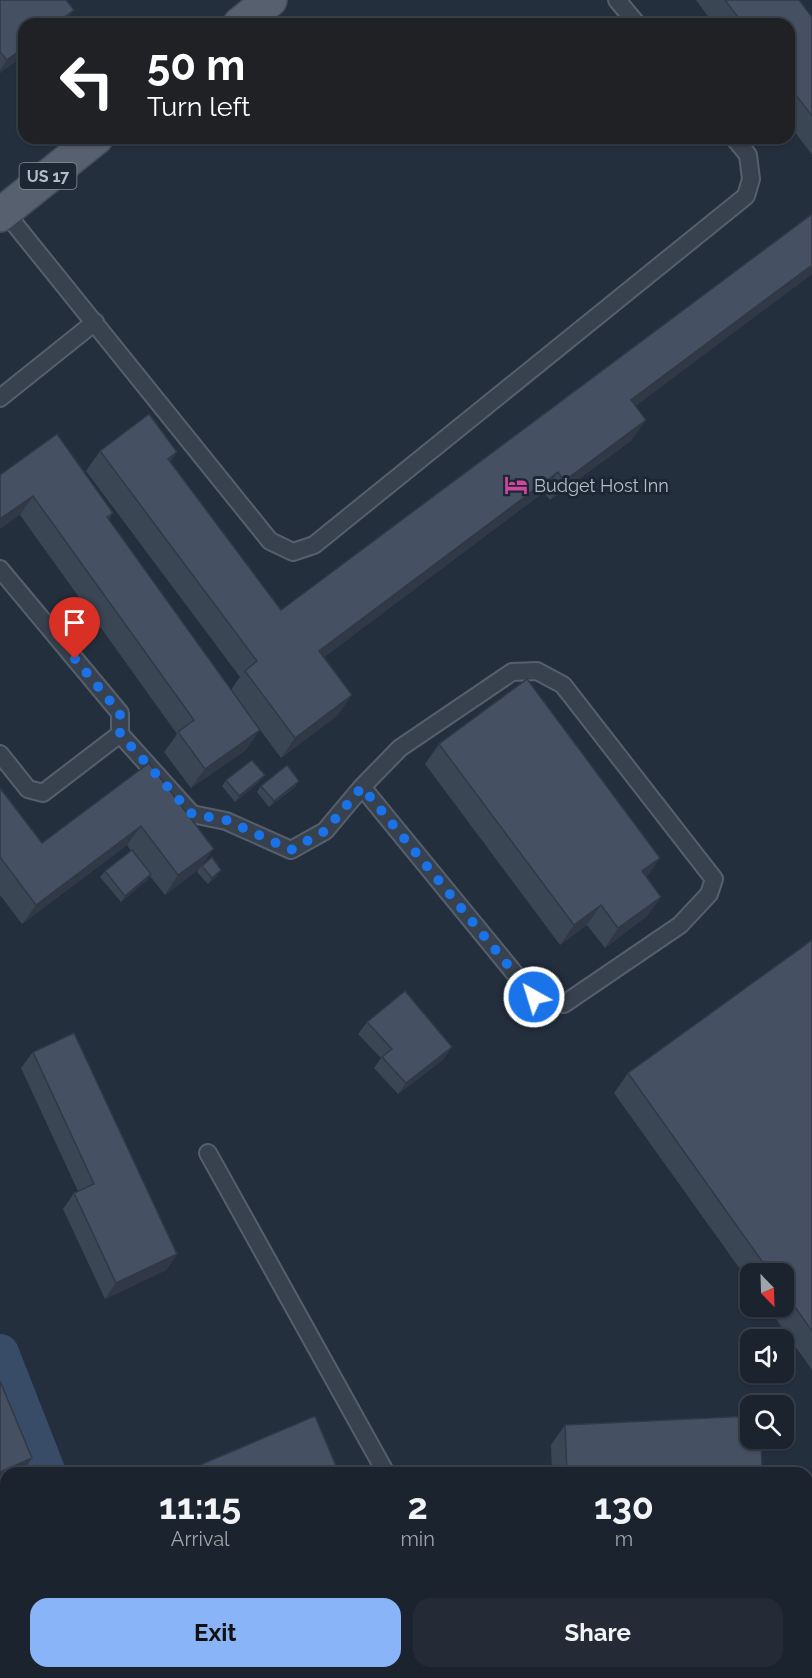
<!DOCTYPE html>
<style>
:root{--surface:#1b232e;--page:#242b36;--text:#f1f3f6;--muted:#a0a4aa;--line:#39404a;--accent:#8ab4f8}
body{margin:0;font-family:Raleway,sans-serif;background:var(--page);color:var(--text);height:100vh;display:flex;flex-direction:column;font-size:22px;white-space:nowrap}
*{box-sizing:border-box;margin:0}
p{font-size:20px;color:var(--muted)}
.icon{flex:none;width:33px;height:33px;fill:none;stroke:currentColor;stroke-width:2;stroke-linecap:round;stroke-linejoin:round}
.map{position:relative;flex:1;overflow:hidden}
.panel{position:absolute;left:0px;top:1467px;width:813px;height:212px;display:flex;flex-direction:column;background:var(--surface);border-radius:18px 18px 0 0;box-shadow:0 2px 4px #0004,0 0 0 2px var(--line)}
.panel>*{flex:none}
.guide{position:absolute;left:18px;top:18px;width:777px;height:126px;border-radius:18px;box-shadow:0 2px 4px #0004,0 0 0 2px var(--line);background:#202124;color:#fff;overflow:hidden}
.needle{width:39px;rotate:157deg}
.buttons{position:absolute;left:740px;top:1263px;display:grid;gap:12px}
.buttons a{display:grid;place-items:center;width:54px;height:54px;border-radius:12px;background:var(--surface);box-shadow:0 2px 4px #0004,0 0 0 2px var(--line);font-size:30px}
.pin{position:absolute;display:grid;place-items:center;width:51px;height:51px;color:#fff;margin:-62px -26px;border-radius:50% 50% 50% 0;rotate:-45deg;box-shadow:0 0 6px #0007}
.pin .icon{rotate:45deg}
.me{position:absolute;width:66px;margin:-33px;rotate:321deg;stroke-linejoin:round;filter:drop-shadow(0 0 4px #0008)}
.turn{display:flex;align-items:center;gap:21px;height:126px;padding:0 30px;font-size:27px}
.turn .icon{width:78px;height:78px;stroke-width:2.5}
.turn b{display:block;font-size:42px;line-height:51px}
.eta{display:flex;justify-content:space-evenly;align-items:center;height:102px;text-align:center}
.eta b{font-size:36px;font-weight:700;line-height:42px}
.cta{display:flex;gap:12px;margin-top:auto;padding:12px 30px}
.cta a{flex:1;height:69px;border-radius:18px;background:var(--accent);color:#111;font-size:24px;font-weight:700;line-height:69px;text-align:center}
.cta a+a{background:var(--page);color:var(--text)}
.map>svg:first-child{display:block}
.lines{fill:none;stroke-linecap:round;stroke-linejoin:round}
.canal{stroke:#394c67;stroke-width:38}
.service-casing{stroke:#565f6c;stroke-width:20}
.primary-casing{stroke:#414a57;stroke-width:36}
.service{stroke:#38414e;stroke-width:16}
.primary{stroke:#56606e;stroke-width:33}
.wall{fill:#3b4654}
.shaded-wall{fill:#303945}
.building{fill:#455162;stroke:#303945;stroke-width:1.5}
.route{stroke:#1a73e8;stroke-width:10;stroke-dasharray:0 18}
.labels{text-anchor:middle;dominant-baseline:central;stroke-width:6;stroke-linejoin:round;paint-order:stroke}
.shield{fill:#1d2633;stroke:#878f9c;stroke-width:1.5}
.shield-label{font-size:16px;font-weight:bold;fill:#b4bcc9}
.poi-label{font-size:18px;fill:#b4bcc9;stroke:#1d2633;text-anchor:start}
</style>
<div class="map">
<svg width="812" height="1678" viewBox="0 0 812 1678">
<rect width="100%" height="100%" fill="#242f3e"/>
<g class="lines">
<path class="canal" d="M 0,1353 L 47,1473"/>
<g class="service-casing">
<path id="service" d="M 617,0 L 637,24
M 1,207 L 270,541 L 293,552 L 314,545 L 746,196 L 751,179 L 748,155 L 734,138
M 0,398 L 95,322
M 0,569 L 120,713 L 120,734 L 43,793 L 28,789 L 0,754
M 120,734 L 192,814 L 226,821 L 291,850 L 325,831 L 362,787 L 400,748 L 512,672 L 537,671 L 563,685 L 714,879 L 709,894 L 680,925 L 564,1004 L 534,997 L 362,787
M 208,1153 L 386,1473
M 0,1565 L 6,1568
M 459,1672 L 459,1678
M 28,1678 L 28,1672"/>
</g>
<g class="primary-casing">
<path id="primary" d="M 240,24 L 270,0
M 0,215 L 96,138"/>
</g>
<use href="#service" class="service"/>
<use href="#primary" class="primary"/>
</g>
<path class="wall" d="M 0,0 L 24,24 L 24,55 L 0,73 Z
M 696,0 L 799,0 L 812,17 L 812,155 L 789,124 L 789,24 L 714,24 Z
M 812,214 L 812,274 L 635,406 L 632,440 L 550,500 L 544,492 L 324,657 L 338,715 L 281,758 L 240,703 L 246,750 L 191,788 L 164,752 L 177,734 L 20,515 L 0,475 L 113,513 L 108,520 L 231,690 L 240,677 L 86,471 L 100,451 L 177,452 L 170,462 L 281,610 Z
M 439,744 L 646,878 L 661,897 L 647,916 L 605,948 L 587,925 L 560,945 L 425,764 Z
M 149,763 L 203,865 L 221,870 L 217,876 L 208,884 L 197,872 L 199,869 L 165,895 L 150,876 L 147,880 L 121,902 L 100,877 L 105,871 L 131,851 L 127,845 L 22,924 L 0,895 L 0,788 L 42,843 Z
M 226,780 L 260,781 L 235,802 L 222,786 Z
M 261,786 L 295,787 L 269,807 L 257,792 Z
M 812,940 L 812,1370 L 767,1306 L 783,1306 L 783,1274 L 750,1274 L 750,1283 L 614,1093 L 628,1073 Z
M 367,1022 L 444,1059 L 398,1094 L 374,1068 L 381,1058 L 358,1034 Z
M 33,1052 L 177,1254 L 166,1270 L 105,1299 L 63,1209 L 74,1193 L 78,1191 L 21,1068 Z
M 565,1425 L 762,1473 L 552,1473 L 551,1445 Z"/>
<path class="shaded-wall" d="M 74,10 L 64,24 L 55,24 Z
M 24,47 L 24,55 L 0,73 L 0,70 L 7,60 Z
M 812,265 L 812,274 L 617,420 L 631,400 Z
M 646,420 L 632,440 L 550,500 L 564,481 Z
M 177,452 L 163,472 L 168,459 Z
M 558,472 L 544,492 L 306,671 L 319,651 Z
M 33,496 L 20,515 L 0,529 L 0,519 Z
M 352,695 L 338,715 L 281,758 L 295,738 Z
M 260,730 L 246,750 L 191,788 L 205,769 Z
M 265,775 L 260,781 L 235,802 L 239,796 Z
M 299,781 L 295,787 L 269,807 L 274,801 Z
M 141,826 L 127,845 L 22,924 L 36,905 Z
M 214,849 L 199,869 L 165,895 L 178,875 Z
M 660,858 L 646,878 L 642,871 Z
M 221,870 L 217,876 L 208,884 L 212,878 Z
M 151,874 L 147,880 L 121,902 L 125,896 Z
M 661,897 L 647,916 L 605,948 L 618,928 Z
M 601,905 L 587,925 L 560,945 L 574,925 Z
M 452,1047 L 444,1059 L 398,1094 L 406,1083 Z
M 177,1254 L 166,1270 L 105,1299 L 116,1283 Z
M 32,1458 L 22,1473 L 6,1473 L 6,1483 L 0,1485 L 0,1472 Z"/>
<path class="building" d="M 0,0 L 66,0 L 74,10 L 55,24 L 24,24 L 24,47 L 7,60 L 0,52 Z
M 725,0 L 799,0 L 812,17 L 812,116 L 789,86 L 789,24 L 743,24 Z
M 812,214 L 812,265 L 631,400 L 646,420 L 564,481 L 558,472 L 319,651 L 352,695 L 295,738 L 245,671 L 257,661 L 100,451 L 149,414 L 177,452 L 168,459 L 281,610 Z
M 57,434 L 113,513 L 107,517 L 260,730 L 205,769 L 178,732 L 194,720 L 33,496 L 0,519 L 0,475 Z
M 527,679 L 660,858 L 642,871 L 661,897 L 618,928 L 601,905 L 574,925 L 439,744 Z
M 252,760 L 265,775 L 239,796 L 226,780 Z
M 149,763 L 214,849 L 178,875 L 141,826 L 36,905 L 0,857 L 0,788 L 42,843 Z
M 287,765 L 299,781 L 274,801 L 261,786 Z
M 132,850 L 151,874 L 125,896 L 105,871 Z
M 212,857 L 221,870 L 212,878 L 202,866 Z
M 812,940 L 812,1331 L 783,1290 L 783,1274 L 771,1274 L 628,1073 Z
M 405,991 L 452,1047 L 406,1083 L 382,1057 L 392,1049 L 367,1022 Z
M 74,1033 L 177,1254 L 116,1283 L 74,1193 L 94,1184 L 33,1052 Z
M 0,1381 L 32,1458 L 0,1472 Z
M 315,1416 L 339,1473 L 195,1473 L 193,1468 Z
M 750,1416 L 750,1438 L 761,1438 L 762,1473 L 567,1473 L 565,1425 Z"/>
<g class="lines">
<path class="route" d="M 75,659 L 120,713 L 120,734 L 192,814 L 226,820 L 291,850 L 325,831 L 362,787 L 534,997"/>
</g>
<defs>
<g id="hotel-bare" transform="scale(1.8)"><path d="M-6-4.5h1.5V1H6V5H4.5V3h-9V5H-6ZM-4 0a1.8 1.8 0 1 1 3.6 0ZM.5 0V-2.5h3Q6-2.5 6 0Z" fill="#d1479c" stroke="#1d2633" stroke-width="2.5" paint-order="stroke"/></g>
</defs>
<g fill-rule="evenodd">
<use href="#hotel-bare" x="516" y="485"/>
</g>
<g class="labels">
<rect class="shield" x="19.5" y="163" width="57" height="26" rx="4.5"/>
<g class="shield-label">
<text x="48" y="176">US 17</text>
</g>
<g class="poi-label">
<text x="534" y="485">Budget Host Inn</text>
</g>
</g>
</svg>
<div class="buttons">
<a><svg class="needle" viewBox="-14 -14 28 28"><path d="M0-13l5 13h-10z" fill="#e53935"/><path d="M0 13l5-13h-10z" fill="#a0a4aa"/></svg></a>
<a><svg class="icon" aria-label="sound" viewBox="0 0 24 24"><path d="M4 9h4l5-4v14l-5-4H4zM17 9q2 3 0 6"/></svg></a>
<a><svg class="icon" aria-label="search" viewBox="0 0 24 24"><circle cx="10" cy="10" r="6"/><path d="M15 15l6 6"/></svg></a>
</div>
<div class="pin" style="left:75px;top:659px;background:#d93025"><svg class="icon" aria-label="arrive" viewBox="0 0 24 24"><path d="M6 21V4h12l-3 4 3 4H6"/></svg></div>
<svg class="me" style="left:534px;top:997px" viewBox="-20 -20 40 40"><circle r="17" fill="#1a73e8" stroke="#fff" stroke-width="3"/><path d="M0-11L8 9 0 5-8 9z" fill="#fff"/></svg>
<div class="guide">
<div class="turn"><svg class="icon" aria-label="left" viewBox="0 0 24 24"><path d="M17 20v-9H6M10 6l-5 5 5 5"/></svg><div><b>50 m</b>Turn left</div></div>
</div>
<section class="panel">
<div class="eta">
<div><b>11:15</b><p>Arrival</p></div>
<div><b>2</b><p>min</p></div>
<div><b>130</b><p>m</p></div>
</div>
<div class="cta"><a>Exit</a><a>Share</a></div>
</section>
</div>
